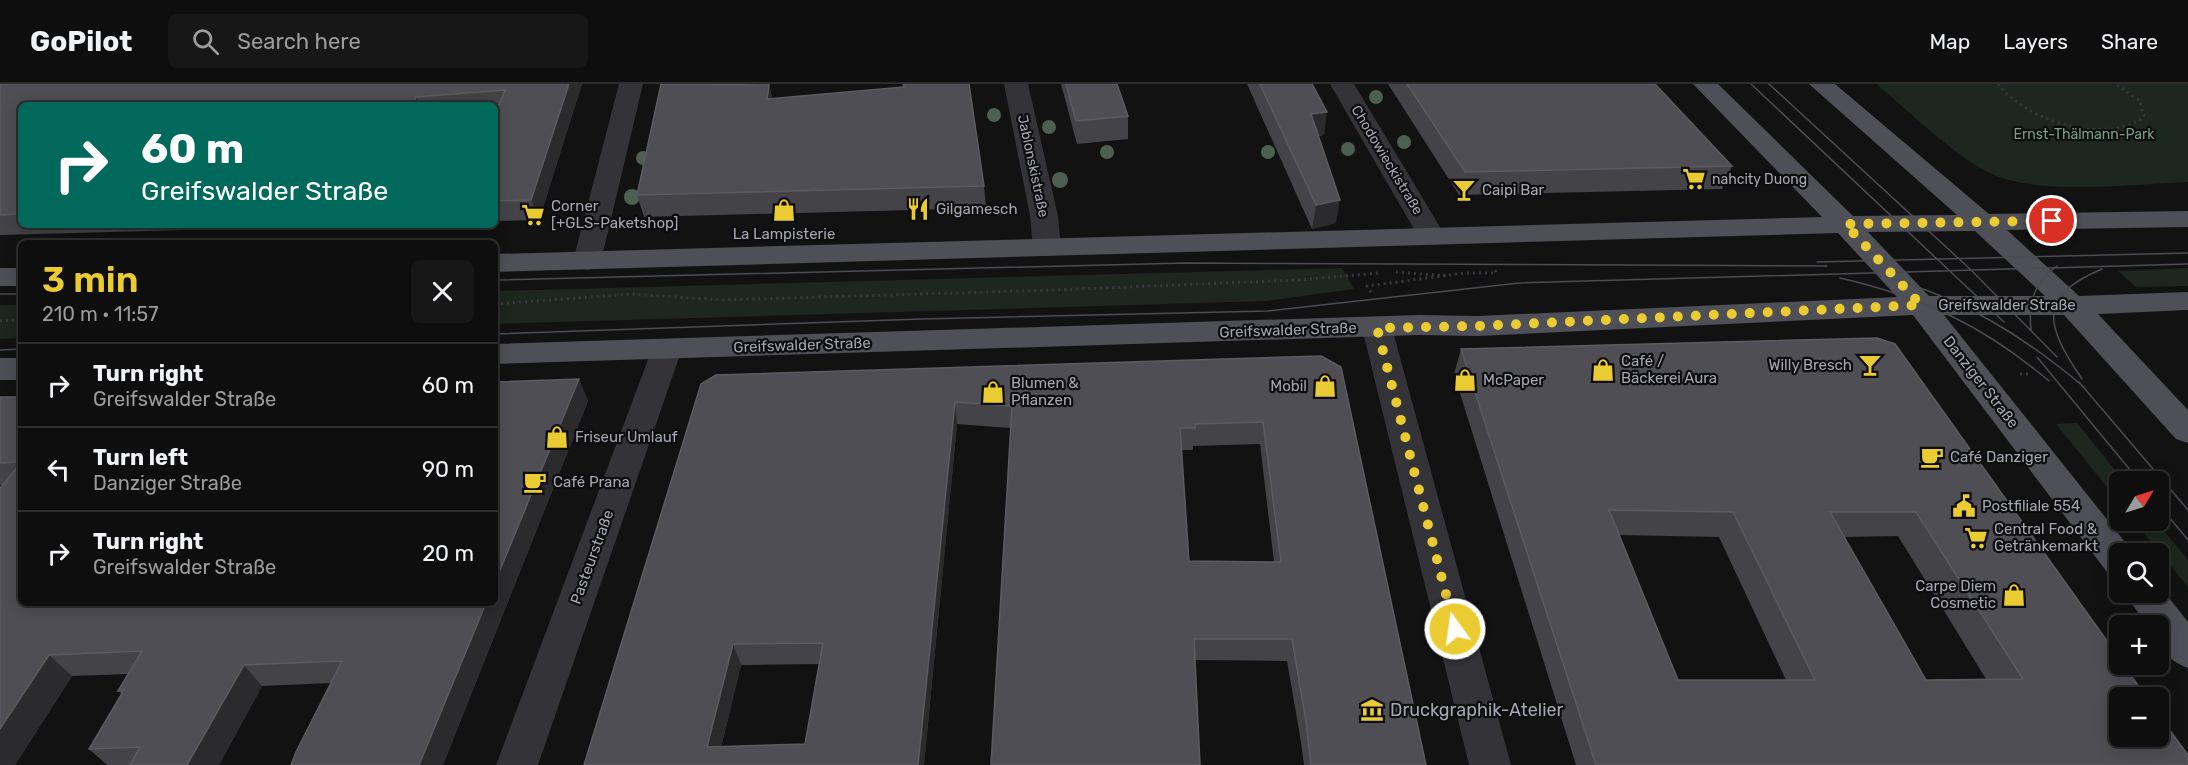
<!DOCTYPE html>
<meta charset="utf-8">
<style>
:root{--surface:#0e0e0e;--page:#171717;--text:#f1f3f6;--muted:#9b9c9e;--line:#2e2e2e;--accent:#ebcb32}
body{margin:0;font-family:Rubik,sans-serif;background:var(--page);color:var(--text);height:100vh;display:flex;flex-direction:column;font-size:22px;white-space:nowrap}
*{box-sizing:border-box;margin:0}
p{font-size:20px;color:var(--muted)}
.icon{flex:none;width:33px;height:33px;fill:none;stroke:currentColor;stroke-width:2;stroke-linecap:round;stroke-linejoin:round}
.map{position:relative;flex:1;overflow:hidden}
.details{position:absolute;left:18px;top:156px;width:480px;height:366px;display:flex;flex-direction:column;background:var(--surface);border-radius:9px;box-shadow:0 3px 15px #0003,0 0 0 2px var(--line)}
.details>*{flex:none}
.guide{position:absolute;left:18px;top:18px;width:480px;height:126px;border-radius:9px;box-shadow:0 3px 15px #0003,0 0 0 2px var(--line);background:#00695c;color:#fff;overflow:hidden}
.needle{width:39px;rotate:52deg}
.controls{position:absolute;left:2109px;top:387px;display:grid;gap:12px}
.controls a{display:grid;place-items:center;width:60px;height:60px;border-radius:9px;background:var(--surface);box-shadow:0 3px 15px #0003,0 0 0 2px var(--line);font-size:30px}
.pin{position:absolute;display:grid;place-items:center;width:51px;height:51px;color:#fff;margin:-26px;border:3px solid #fff;border-radius:50%;box-shadow:0 2px 6px #0007}
.me{position:absolute;width:66px;margin:-33px;rotate:346deg;stroke-linejoin:round;filter:drop-shadow(0 0 4px #0008)}
.turn{display:flex;align-items:center;gap:21px;height:126px;padding:0 24px;font-size:27px}
.turn .icon{width:78px;height:78px;stroke-width:2.5}
.turn b{display:block;font-size:42px;line-height:51px}
.round{display:grid;place-items:center;flex:none;width:63px;height:63px;border-radius:9px;background:var(--page)}
.head{display:flex;align-items:center;justify-content:space-between;height:102px;padding:0 24px}
h1{font-size:36px;font-weight:600;line-height:45px;color:var(--accent)}
ul{padding:0;list-style:none}
li{display:flex;align-items:center;gap:18px;height:84px;padding:0 24px;border-top:2px solid var(--line)}
li div{flex:1}
li b{display:block;font-size:22px}
li em{font-style:normal}
header{display:flex;align-items:center;gap:36px;box-sizing:border-box;height:84px;padding:0 30px;background:var(--surface);border-bottom:2px solid var(--line)}
header strong{font-size:28px}
nav{display:flex;gap:33px;margin-inline-start:auto;font-size:21px}
.search{width:420px;height:54px;background:var(--page);display:flex;align-items:center;gap:15px;box-sizing:border-box;padding:0 21px;border-radius:9px;color:var(--muted);font-size:22px}
.map>svg:first-child{display:block}
.green{fill:#1e2620}
.lines{fill:none;stroke-linecap:round;stroke-linejoin:round}
.path{stroke:#393a3f;stroke-width:3;stroke-dasharray:2 4;stroke-linecap:butt}
.street{fill:#333338;fill-rule:evenodd}
.primary{fill:#4f4f57;fill-rule:evenodd}
.tram{stroke:#4c4d53;stroke-width:1.5}
.tree{fill:#4c5f51}
.wall{fill:#434348;fill-rule:evenodd}
.shaded-wall{fill:#2b2b2e}
.building{fill:#4e4e54;stroke:#5b5c62;stroke-width:1.5;fill-rule:evenodd}
.route{stroke:#ebcb32;stroke-width:10;stroke-dasharray:0 18}
.labels{text-anchor:middle;dominant-baseline:central;stroke-width:4.5;stroke-linejoin:round;paint-order:stroke}
.far-park-label{font-size:14px;fill:#7b9e83;stroke:#0d0d0e}
.far-street-label{font-size:14px;fill:#a4a6b3;stroke:#0d0d0e}
.far-poi-label{font-size:14px;fill:#a4a6b3;stroke:#0d0d0e;text-anchor:start}
.poi-label{font-size:15px;fill:#a4a6b3;stroke:#0d0d0e;text-anchor:start}
.street-label{font-size:15px;fill:#a4a6b3;stroke:#0d0d0e}
.near-poi-label{font-size:18px;fill:#a4a6b3;stroke:#0d0d0e;text-anchor:start}
</style>
<header>
<strong>GoPilot</strong>
<div class="search"><svg class="icon" aria-label="search" viewBox="0 0 24 24"><circle cx="10" cy="10" r="6"/><path d="M15 15l6 6"/></svg>Search here</div>
<nav><a>Map</a><a>Layers</a><a>Share</a></nav>
</header>
<div class="map">
<svg width="2188" height="681" viewBox="0 0 2188 681">
<rect width="100%" height="100%" fill="#121213"/>
<path class="green" d="M 1876,0 L 2188,0 L 2188,98 C 2134,100 2040,112 1992,90 C 1956,74 1908,26 1876,0 Z
M 1342,184 L 1354,205 L 1267,217 L 495,240 L 495,207 Z
M 2188,184 L 2188,202 L 2136,203 L 2118,187 Z
M 0,221 L 21,221 L 21,254 L 0,255 Z
M 2077,339 L 2124,397 L 2120,398 L 2119,418 L 2056,340 Z
M 2134,437 L 2156,437 L 2188,476 L 2188,503 Z"/>
<g class="lines">
<path class="path" d="M 1998,0 C 2027,37 2103,62 2144,33 L 2140,17 L 2116,0
M 1396,188 L 1446,192
M 1371,208 L 1367,202 L 1465,189 L 1496,189 L 1495,184
M 495,220 L 631,210 L 722,216 L 1055,206 L 1297,196 L 1379,189
M 0,237 L 21,236
M 2020,290 L 2031,290"/>
<path class="street" d="M 619,0 L 643,0 L 601,177 L 597,183 L 587,186 L 577,183 L 573,177 Z
M 1004,0 L 1028,0 L 1058,132 L 1061,164 L 1057,170 L 1047,172 L 1037,170 L 1033,164 L 1030,132 Z
M 1330,0 L 1354,0 L 1446,153 L 1442,159 L 1432,161 L 1422,159 Z
M 1377,234 L 1388,237 L 1392,244 L 1511,681 L 1469,681 L 1362,244 L 1366,237 Z
M 667,255 L 678,258 L 682,265 L 538,681 L 496,681 L 652,265 L 656,258 Z"/>
<path class="primary" d="M 1693,0 L 1718,0 L 1853,132 L 1957,131 L 1809,0 L 1835,0 L 1989,130 L 2188,127 L 2188,143 L 2007,146 L 2079,212 L 2188,208 L 2188,226 L 2098,230 L 2188,326 L 2188,359 L 2176,355 L 2064,231 L 1944,231 L 2133,468 L 2120,470 L 2120,492 L 2107,488 L 1913,231 L 1478,252 L 1419,251 L 495,280 L 495,260 L 1419,231 L 1478,232 L 1897,213 L 1838,149 L 495,188 L 495,170 L 1822,133 ZM 1975,147 L 2045,212 L 1929,212 L 1868,148 Z
M 0,184 L 21,184 L 21,202 L 0,202 Z
M 0,274 L 21,274 L 21,296 L 0,296 Z
M 2158,500 L 2188,538 L 2188,584 C 2167,576 2158,564 2158,542 L 2147,542 L 2124,508 L 2158,508 Z"/>
<path class="tram" d="M 1751,0 L 2004,238
M 1769,0 L 1970,185 L 2057,273
M 1817,178 L 2188,169
M 1883,192 C 1960,213 2024,252 2084,303
M 1840,194 C 1923,213 1984,242 2049,297
M 495,196 L 1185,179 L 1827,182
M 0,210 L 21,210
M 2031,246 C 2028,218 2034,199 2057,182
M 495,250 L 922,235 L 1268,227 L 1519,199 L 2188,180
M 0,266 L 21,265
M 2037,273 L 2140,398
M 2082,295 C 2047,243 2035,213 2102,185
M 2079,298 L 2188,426
M 2158,420 L 2188,456"/>
</g>
<g class="tree">
<circle cx="1376" cy="13" r="7"/>
<circle cx="994" cy="31" r="7"/>
<circle cx="1049" cy="43" r="7"/>
<circle cx="1404" cy="58" r="7"/>
<circle cx="1348" cy="65" r="7"/>
<circle cx="1107" cy="68" r="7"/>
<circle cx="1268" cy="68" r="7"/>
<circle cx="643" cy="74" r="7"/>
<circle cx="1060" cy="96" r="8"/>
<circle cx="632" cy="113" r="8"/>
</g>
<path class="wall" d="M 0,0 L 582,0 L 539,136 L 495,137 L 495,31 L 497,27 L 495,27 L 495,21 L 21,21 L 21,141 L 364,141 L 0,151 Z
M 769,0 L 772,14 L 984,102 L 986,124 L 644,133 L 637,111 Z
M 1061,0 L 1117,0 L 1128,32 L 1128,55 L 1077,60 Z
M 1247,0 L 1312,0 L 1324,51 L 1319,52 L 1336,139 L 1312,145 Z
M 1388,0 L 1655,0 L 1732,82 L 1722,105 L 1459,111 Z
M 1877,254 L 2188,681 L 1576,681 L 1454,290 L 1461,265 ZM 1619,451 L 1719,453 L 1786,596 L 1678,596 ZM 1898,452 L 1986,595 L 1926,596 L 1844,453 Z
M 1321,272 L 1426,681 L 1304,681 L 1301,658 L 1287,577 L 1195,576 L 1010,344 L 957,340 L 924,681 L 584,681 L 701,300 ZM 1260,360 L 1274,478 L 1189,477 L 1182,366 L 1193,366 L 1193,362 ZM 819,580 L 805,660 L 721,663 L 741,581 Z
M 579,295 L 588,317 L 443,681 L 291,681 L 331,599 L 262,602 L 219,681 L 107,681 L 89,665 L 122,610 L 118,607 L 129,590 L 72,592 L 15,681 L 3,401 L 0,401 L 0,313 L 21,313 L 21,519 L 495,519 Z"/>
<path class="shaded-wall" d="M 569,0 L 582,0 L 539,136 L 531,116 Z
M 769,1 L 774,22 L 767,15 Z
M 416,13 L 420,21 L 413,21 Z
M 1327,28 L 1324,51 L 1308,53 L 1311,30 Z
M 1340,116 L 1336,139 L 1312,145 L 1316,121 Z
M 579,295 L 588,317 L 443,681 L 419,681 L 486,519 L 495,519 L 495,498 Z
M 955,318 L 957,340 L 924,681 L 918,681 Z
M 733,560 L 741,581 L 717,681 L 707,663 Z
M 49,571 L 72,592 L 15,681 L 0,681 L 0,645 Z
M 244,581 L 262,602 L 219,681 L 187,681 Z"/>
<path class="building" d="M 0,0 L 569,0 L 531,116 L 495,117 L 495,31 L 505,6 L 416,13 L 413,21 L 21,21 L 21,130 L 0,131 Z
M 661,0 L 769,1 L 767,15 L 904,3 L 903,0 L 969,0 L 984,102 L 637,111 Z
M 1066,0 L 1117,0 L 1128,32 L 1076,37 Z
M 1260,0 L 1312,0 L 1327,28 L 1311,30 L 1340,116 L 1316,121 Z
M 1407,0 L 1655,0 L 1732,82 L 1465,88 Z
M 1877,254 L 1895,260 L 2120,575 L 2120,580 L 2123,580 L 2147,614 L 2120,614 L 2120,652 L 2158,652 L 2158,630 L 2188,671 L 2188,681 L 1596,681 L 1461,265 ZM 1609,426 L 1733,428 L 1815,596 L 1678,596 ZM 1830,428 L 1916,428 L 2023,595 L 1926,596 Z
M 1321,272 L 1341,283 L 1426,681 L 1311,681 L 1306,638 L 1292,555 L 1194,555 L 1200,681 L 991,681 L 1012,322 L 955,318 L 918,681 L 584,681 L 701,300 L 716,291 ZM 1263,338 L 1281,478 L 1189,477 L 1180,344 L 1195,344 L 1195,340 ZM 823,559 L 805,660 L 707,663 L 733,560 Z
M 579,295 L 495,498 L 495,298 Z
M 0,313 L 21,313 L 21,378 L 0,379 Z
M 21,379 L 21,519 L 486,519 L 419,681 L 291,681 L 296,668 L 342,577 L 244,581 L 187,681 L 130,681 L 140,663 L 89,665 L 124,606 L 118,607 L 142,567 L 49,571 L 0,645 L 0,404 Z"/>
<g class="lines">
<path class="route" d="M 1455,545 L 1377,244 L 1478,242 L 1921,221 L 1845,140 L 2052,137"/>
</g>
<defs>
<g id="supermarket-bare" transform="scale(1.8)"><path d="M-6-5.5h2.5l.6 2H6L4.5 2H-2.5L-4.4-4H-6ZM-1.5 3.2a1.3 1.3 0 1 0 .1 0ZM3 3.2a1.3 1.3 0 1 0 .1 0Z" fill="#ebcb32" stroke="#0d0d0e" stroke-width="2.5" paint-order="stroke"/></g>
<g id="bar-bare" transform="scale(1.8)"><path d="M-6-5H6L.8 .8V4.5H3.5V6h-7V4.5H-.8V.8Z" fill="#ebcb32" stroke="#0d0d0e" stroke-width="2.5" paint-order="stroke"/></g>
<g id="restaurant-bare" transform="scale(1.8)"><path d="M-5-6h1v4h1v-4h1v4h1v-4h1v5L-1.5 .5V6h-2V.5L-5-1ZM5-6V6H3V1.5H1.5Q1.5-4 5-6Z" fill="#ebcb32" stroke="#0d0d0e" stroke-width="2.5" paint-order="stroke"/></g>
<g id="shop-bare" transform="scale(1.8)"><path d="M-5-2.5h2.3a2.7 3.5 0 0 1 5.4 0H5L5.5 6h-11ZM-1.5-2.5h3a1.5 2.3 0 0 0-3 0Z" fill="#ebcb32" stroke="#0d0d0e" stroke-width="2.5" paint-order="stroke"/></g>
<g id="cafe-bare" transform="scale(1.8)"><path d="M-5.5-4.5H6V0H3Q3 3.5 0 3.5H-2.5Q-5.5 3.5-5.5 0ZM3-3.2v2h1.7v-2ZM-6 4.5H4V6H-6Z" fill="#ebcb32" stroke="#0d0d0e" stroke-width="2.5" paint-order="stroke"/></g>
<g id="civic-bare" transform="scale(1.8)"><path d="M-.6-6.5H3V-4.5H.6V-3L4-1V1h2V6H-6V1h2V-1L-.6-3ZM-1.2 2.5V6h2.4V2.5Z" fill="#ebcb32" stroke="#0d0d0e" stroke-width="2.5" paint-order="stroke"/></g>
<g id="museum-bare" transform="scale(1.8)"><path d="M0-6L6-3V-2H-6V-3ZM-5-1h2V3h-2ZM-1-1h2V3h-2ZM3-1h2V3H3ZM-6 4H6V6H-6Z" fill="#ebcb32" stroke="#0d0d0e" stroke-width="2.5" paint-order="stroke"/></g>
</defs>
<g fill-rule="evenodd">
<use href="#supermarket-bare" x="1694" y="95"/>
<use href="#bar-bare" x="1464" y="106"/>
<use href="#restaurant-bare" x="918" y="125"/>
<use href="#shop-bare" x="784" y="126"/>
<use href="#supermarket-bare" x="533" y="131"/>
<use href="#bar-bare" x="1870" y="281"/>
<use href="#shop-bare" x="1603" y="286"/>
<use href="#shop-bare" x="1465" y="296"/>
<use href="#shop-bare" x="1325" y="302"/>
<use href="#shop-bare" x="993" y="308"/>
<use href="#shop-bare" x="557" y="353"/>
<use href="#cafe-bare" x="1932" y="373"/>
<use href="#cafe-bare" x="535" y="398"/>
<use href="#civic-bare" x="1964" y="422"/>
<use href="#supermarket-bare" x="1976" y="454"/>
<use href="#shop-bare" x="2014" y="511"/>
<use href="#museum-bare" x="1372" y="626"/>
</g>
<g class="labels">
<g class="far-park-label">
<text x="2084" y="50">Ernst-Thälmann-Park</text>
</g>
<g class="far-street-label">
<text transform="translate(1387 76) rotate(59)">Chodowieckistraße</text>
<text transform="translate(1033 82) rotate(78)">Jablonskistraße</text>
</g>
<g class="far-poi-label">
<text x="1712" y="95">nahcity Duong</text>
</g>
<g class="poi-label">
<text x="1482" y="106">Caipi Bar</text>
<text x="551" y="122">Corner<tspan x="551" dy="17">[+GLS-Paketshop]</tspan></text>
<text x="936" y="125">Gilgamesch</text>
<text x="784" y="150" text-anchor="middle">La Lampisterie</text>
<text x="1621" y="277">Café /<tspan x="1621" dy="17">Bäckerei Aura</tspan></text>
<text x="1852" y="281" text-anchor="end">Willy Bresch</text>
<text x="1483" y="296">McPaper</text>
<text x="1011" y="299">Blumen &amp;<tspan x="1011" dy="17">Pflanzen</tspan></text>
<text x="1307" y="302" text-anchor="end">Mobil</text>
<text x="575" y="353">Friseur Umlauf</text>
<text x="1950" y="373">Café Danziger</text>
<text x="553" y="398">Café Prana</text>
<text x="1982" y="422">Postfiliale 554</text>
<text x="1994" y="445">Central Food &amp;<tspan x="1994" dy="17">Getränkemarkt</tspan></text>
<text x="1996" y="502" text-anchor="end">Carpe Diem<tspan x="1996" dy="17">Cosmetic</tspan></text>
</g>
<g class="street-label">
<text x="2007" y="221">Greifswalder Straße</text>
<text transform="translate(1288 246) rotate(-2)">Greifswalder Straße</text>
<text transform="translate(802 261) rotate(-2)">Greifswalder Straße</text>
<text transform="translate(1981 298) rotate(52)">Danziger Straße</text>
<text transform="translate(592 473) rotate(-70)">Pasteurstraße</text>
</g>
<g class="near-poi-label">
<text x="1390" y="626">Druckgraphik-Atelier</text>
</g>
</g>
</svg>
<div class="controls">
<a><svg class="needle" viewBox="-14 -14 28 28"><path d="M0-13l5 13h-10z" fill="#e53935"/><path d="M0 13l5-13h-10z" fill="#9b9c9e"/></svg></a>
<a><svg class="icon" aria-label="search" viewBox="0 0 24 24"><circle cx="10" cy="10" r="6"/><path d="M15 15l6 6"/></svg></a>
<a>+</a>
<a>−</a>
</div>
<div class="pin" style="left:2052px;top:137px;background:#d93025"><svg class="icon" aria-label="arrive" viewBox="0 0 24 24"><path d="M6 21V4h12l-3 4 3 4H6"/></svg></div>
<svg class="me" style="left:1455px;top:545px" viewBox="-20 -20 40 40"><circle r="17" fill="#ebcb32" stroke="#fff" stroke-width="3"/><path d="M0-11L8 9 0 5-8 9z" fill="#fff"/></svg>
<div class="guide">
<div class="turn"><svg class="icon" aria-label="right" viewBox="0 0 24 24"><path d="M7 20v-9h11M14 6l5 5-5 5"/></svg><div><b>60 m</b>Greifswalder Straße</div></div>
</div>
<section class="details">
<div class="head"><div><h1>3 min</h1><p>210 m · 11:57</p></div><a class="round"><svg class="icon" aria-label="close" viewBox="0 0 24 24"><path d="M6 6l12 12M18 6L6 18"/></svg></a></div>
<ul>
<li><svg class="icon" aria-label="right" viewBox="0 0 24 24"><path d="M7 20v-9h11M14 6l5 5-5 5"/></svg><div><b>Turn right</b><p>Greifswalder Straße</p></div><em>60 m</em></li>
<li><svg class="icon" aria-label="left" viewBox="0 0 24 24"><path d="M17 20v-9H6M10 6l-5 5 5 5"/></svg><div><b>Turn left</b><p>Danziger Straße</p></div><em>90 m</em></li>
<li><svg class="icon" aria-label="right" viewBox="0 0 24 24"><path d="M7 20v-9h11M14 6l5 5-5 5"/></svg><div><b>Turn right</b><p>Greifswalder Straße</p></div><em>20 m</em></li>
</ul>
</section>
</div>
